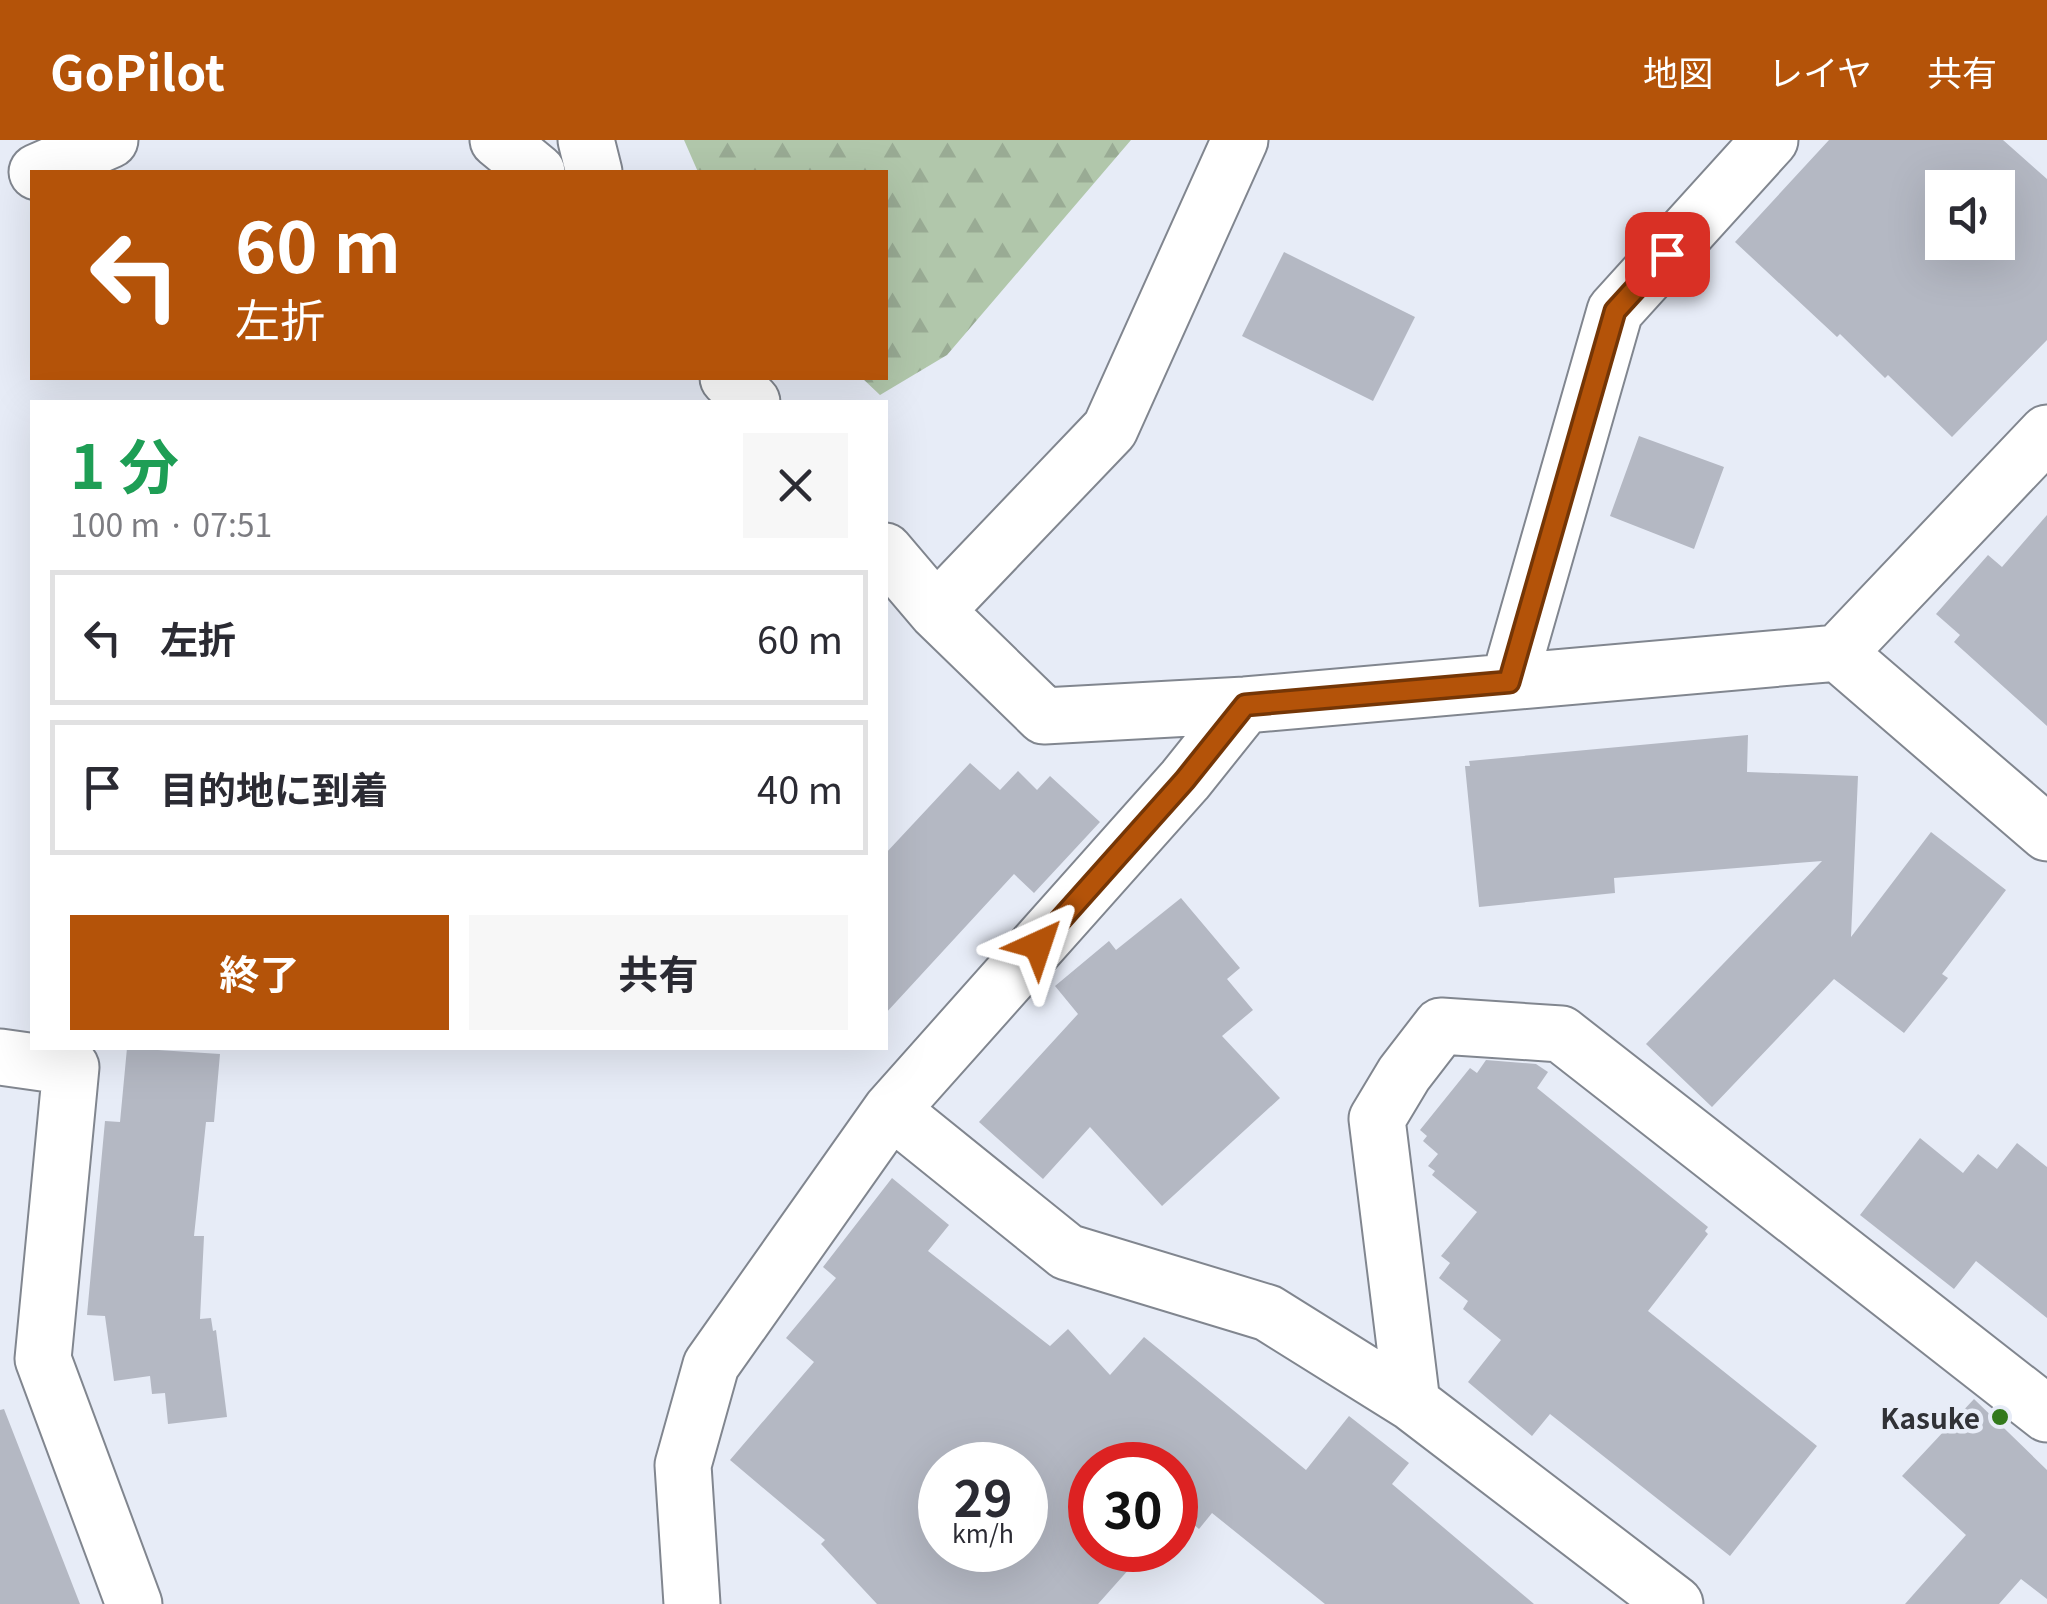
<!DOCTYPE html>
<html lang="ja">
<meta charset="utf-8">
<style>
:root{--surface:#fff;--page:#f7f7f7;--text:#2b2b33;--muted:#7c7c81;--line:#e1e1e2;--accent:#b45309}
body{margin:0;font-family:Georgia,"Noto Sans JP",serif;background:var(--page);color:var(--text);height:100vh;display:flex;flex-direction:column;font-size:38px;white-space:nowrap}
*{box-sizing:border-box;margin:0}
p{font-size:32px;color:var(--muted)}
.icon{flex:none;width:55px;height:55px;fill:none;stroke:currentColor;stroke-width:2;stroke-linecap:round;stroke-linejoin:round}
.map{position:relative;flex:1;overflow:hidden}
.sheet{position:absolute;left:30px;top:260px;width:858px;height:650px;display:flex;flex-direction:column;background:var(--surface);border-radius:0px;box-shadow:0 10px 40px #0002}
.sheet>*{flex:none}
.top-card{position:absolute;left:30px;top:30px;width:858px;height:210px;border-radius:0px;box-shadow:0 10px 40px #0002;background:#b45309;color:#fff;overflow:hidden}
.fabs{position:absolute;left:1925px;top:30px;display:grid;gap:20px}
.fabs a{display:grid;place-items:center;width:90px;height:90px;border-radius:0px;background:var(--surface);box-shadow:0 10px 40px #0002;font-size:50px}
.speed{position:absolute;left:918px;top:1302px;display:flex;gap:20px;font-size:50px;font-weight:700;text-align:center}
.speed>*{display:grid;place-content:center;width:130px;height:130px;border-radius:50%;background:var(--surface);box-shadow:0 10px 40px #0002;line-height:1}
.speed small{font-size:25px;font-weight:400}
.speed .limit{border:15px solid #d22;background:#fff;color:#111}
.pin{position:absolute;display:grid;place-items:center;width:85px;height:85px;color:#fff;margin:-42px;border-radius:20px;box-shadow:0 5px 15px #0006}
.me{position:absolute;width:110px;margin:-55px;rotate:42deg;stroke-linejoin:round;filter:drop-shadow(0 0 8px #0008)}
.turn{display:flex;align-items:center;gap:35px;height:210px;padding:0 40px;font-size:45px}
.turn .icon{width:130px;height:130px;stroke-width:2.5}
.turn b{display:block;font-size:70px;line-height:85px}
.round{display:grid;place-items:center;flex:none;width:105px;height:105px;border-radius:0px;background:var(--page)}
.summary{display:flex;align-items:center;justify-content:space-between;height:170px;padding:0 40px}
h1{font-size:60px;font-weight:700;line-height:75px;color:#1e9e55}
.cta{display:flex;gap:20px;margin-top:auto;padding:20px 40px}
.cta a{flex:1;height:115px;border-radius:0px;background:var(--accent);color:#fff;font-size:40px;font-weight:700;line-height:115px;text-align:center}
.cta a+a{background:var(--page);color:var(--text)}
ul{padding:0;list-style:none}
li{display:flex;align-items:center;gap:30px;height:135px;margin:0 20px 15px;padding:0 20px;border:5px solid var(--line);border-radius:0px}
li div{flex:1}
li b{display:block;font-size:38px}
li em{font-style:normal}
header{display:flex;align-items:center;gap:60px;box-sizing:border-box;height:140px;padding:0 50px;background:var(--accent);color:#fff}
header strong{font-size:48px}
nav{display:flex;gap:55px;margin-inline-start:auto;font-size:35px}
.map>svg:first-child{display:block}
.forest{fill:url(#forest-firs)}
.building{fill:#b4b8c3;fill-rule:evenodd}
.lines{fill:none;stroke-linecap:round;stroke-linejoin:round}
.minor-casing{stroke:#81868f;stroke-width:59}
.minor{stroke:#fff;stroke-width:55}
.route-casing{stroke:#753606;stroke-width:25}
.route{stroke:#b45309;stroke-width:18}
.poi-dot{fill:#32791c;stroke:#e7ecf7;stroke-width:4}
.labels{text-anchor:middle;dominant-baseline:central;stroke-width:9;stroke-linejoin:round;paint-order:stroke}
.poi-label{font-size:28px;font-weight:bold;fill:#313237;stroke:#e7ecf7;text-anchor:end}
</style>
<header>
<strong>GoPilot</strong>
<nav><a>地図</a><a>レイヤ</a><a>共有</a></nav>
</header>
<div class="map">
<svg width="2047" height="1464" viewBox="0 0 2047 1464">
<defs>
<pattern id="forest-firs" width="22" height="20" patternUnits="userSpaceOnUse" patternTransform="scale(2.5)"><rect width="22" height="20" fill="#b1c7ab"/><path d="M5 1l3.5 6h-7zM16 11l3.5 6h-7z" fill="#99ab94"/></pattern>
</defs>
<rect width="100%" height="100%" fill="#e7ecf7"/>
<path class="forest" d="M 684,0 L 1131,0 L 947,215 L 880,255 L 862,238 L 885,238 L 885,32 L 698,32 Z"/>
<path class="building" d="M 1829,0 L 2003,0 L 2047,39 L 2047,200 L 1952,297 L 1888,235 L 1885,238 L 1840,194 L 1837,197 L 1735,102 ZM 1942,48 L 1998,48 L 1998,102 L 1942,102 Z
M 1284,112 L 1415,177 L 1373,261 L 1242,196 Z
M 1639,296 L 1724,327 L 1694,409 L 1610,376 Z
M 2047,375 L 2047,586 L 1954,502 L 1960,495 L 1936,474 L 1988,415 L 2002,427 Z
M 1748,595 L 1747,632 L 1858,636 L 1851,797 L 1931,692 L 2006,750 L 1942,834 L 1948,838 L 1904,893 L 1834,839 L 1712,967 L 1646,904 L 1822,721 L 1614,738 L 1615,753 L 1479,767 L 1465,626 L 1470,626 L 1469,621 Z
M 970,623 L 1000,650 L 1018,631 L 1037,650 L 1050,636 L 1100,682 L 1034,753 L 1014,734 L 885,874 L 885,714 Z
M 1181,758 L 1240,828 L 1227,839 L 1253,870 L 1222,896 L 1280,958 L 1162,1066 L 1090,987 L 1043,1039 L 979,982 L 1078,874 L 1055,846 L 1109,801 L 1116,810 Z
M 127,908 L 220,914 L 214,982 L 206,982 L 194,1096 L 204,1096 L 200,1179 L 211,1178 L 213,1191 L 216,1190 L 227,1277 L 168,1284 L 165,1253 L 152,1254 L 150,1236 L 114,1241 L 105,1176 L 87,1175 L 105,981 L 120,982 Z
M 1486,920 L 1536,924 L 1548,932 L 1537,948 L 1708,1087 L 1705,1091 L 1708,1094 L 1648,1171 L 1817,1306 L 1730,1416 L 1550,1274 L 1532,1296 L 1468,1242 L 1501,1200 L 1463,1169 L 1468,1161 L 1439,1138 L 1450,1123 L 1441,1116 L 1477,1072 L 1432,1035 L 1435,1031 L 1428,1026 L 1438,1014 L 1423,1001 L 1427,996 L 1420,990 L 1470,928 L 1477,933 Z
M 1920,998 L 1963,1033 L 1978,1014 L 1997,1029 L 2017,1003 L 2047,1027 L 2047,1178 L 1976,1121 L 1954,1149 L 1860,1075 Z
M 892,1038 L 949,1085 L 928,1111 L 1050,1206 L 1068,1189 L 1110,1235 L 1144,1197 L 1306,1330 L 1349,1276 L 1409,1323 L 1392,1344 L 1534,1464 L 1325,1464 L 1212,1373 L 1199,1389 L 1180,1373 L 1175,1378 L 1175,1325 L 1090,1325 L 1090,1410 L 1146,1410 L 1098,1464 L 877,1464 L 821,1404 L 825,1400 L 730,1320 L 814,1222 L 786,1198 L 836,1138 L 823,1127 ZM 940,1325 L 1025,1325 L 1025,1410 L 940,1410 Z
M 1974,1259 L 2047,1330 L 2047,1459 L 2021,1439 L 1999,1464 L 1905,1464 L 1966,1395 L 1902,1336 Z
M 4,1269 L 80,1464 L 0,1464 L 0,1270 Z"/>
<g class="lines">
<g class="minor-casing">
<path id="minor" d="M 498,0 L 537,32
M 586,0 L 594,32
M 37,32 L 110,0
M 728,238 L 752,262
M 885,411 L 936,471 L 1044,576 L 1245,565 L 1838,513 L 2047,293
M 936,471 L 1110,289 L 1240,0
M 1838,513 L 2047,693
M 1509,541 L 1615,171 L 1770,0
M 0,917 L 71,927 L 43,1219 L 134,1464
M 891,970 L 1067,1112 L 1268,1173 L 1412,1263 L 1675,1464
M 1412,1263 L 1377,979 L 1404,934 L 1441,886 L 1561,894 L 2047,1274
M 692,1464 L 683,1325 L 711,1225 L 891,970 L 1185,640 L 1245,565"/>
</g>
<use href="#minor" class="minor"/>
</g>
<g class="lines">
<g class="route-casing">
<path id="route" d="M 1038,805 L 1185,640 L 1245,565 L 1509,542 L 1615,171 L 1667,114"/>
</g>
<use href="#route" class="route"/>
</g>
<circle class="poi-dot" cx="2000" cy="1277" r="10"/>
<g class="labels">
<g class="poi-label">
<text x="1980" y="1277">Kasuke</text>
</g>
</g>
</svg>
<div class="fabs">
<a><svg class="icon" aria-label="sound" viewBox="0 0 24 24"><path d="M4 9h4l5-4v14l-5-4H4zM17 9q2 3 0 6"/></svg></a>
</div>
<div class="speed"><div>29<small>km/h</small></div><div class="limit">30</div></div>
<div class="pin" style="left:1667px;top:114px;background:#d93025"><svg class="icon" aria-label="arrive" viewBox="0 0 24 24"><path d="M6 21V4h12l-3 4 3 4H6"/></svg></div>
<svg class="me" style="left:1038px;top:805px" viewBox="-20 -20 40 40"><path d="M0-17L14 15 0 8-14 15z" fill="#b45309" stroke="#fff" stroke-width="4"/></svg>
<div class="top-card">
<div class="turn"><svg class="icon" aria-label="left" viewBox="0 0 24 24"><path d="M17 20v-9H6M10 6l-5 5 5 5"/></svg><div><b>60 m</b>左折</div></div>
</div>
<section class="sheet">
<div class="summary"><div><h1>1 分</h1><p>100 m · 07:51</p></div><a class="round"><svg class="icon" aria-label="close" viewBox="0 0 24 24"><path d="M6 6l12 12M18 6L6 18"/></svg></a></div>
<ul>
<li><svg class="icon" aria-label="left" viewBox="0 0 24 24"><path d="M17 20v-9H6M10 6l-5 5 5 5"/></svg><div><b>左折</b></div><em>60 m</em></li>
<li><svg class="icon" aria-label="arrive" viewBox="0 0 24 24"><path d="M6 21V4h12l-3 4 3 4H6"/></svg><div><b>目的地に到着</b></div><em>40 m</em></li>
</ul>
<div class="cta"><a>終了</a><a>共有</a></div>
</section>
</div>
